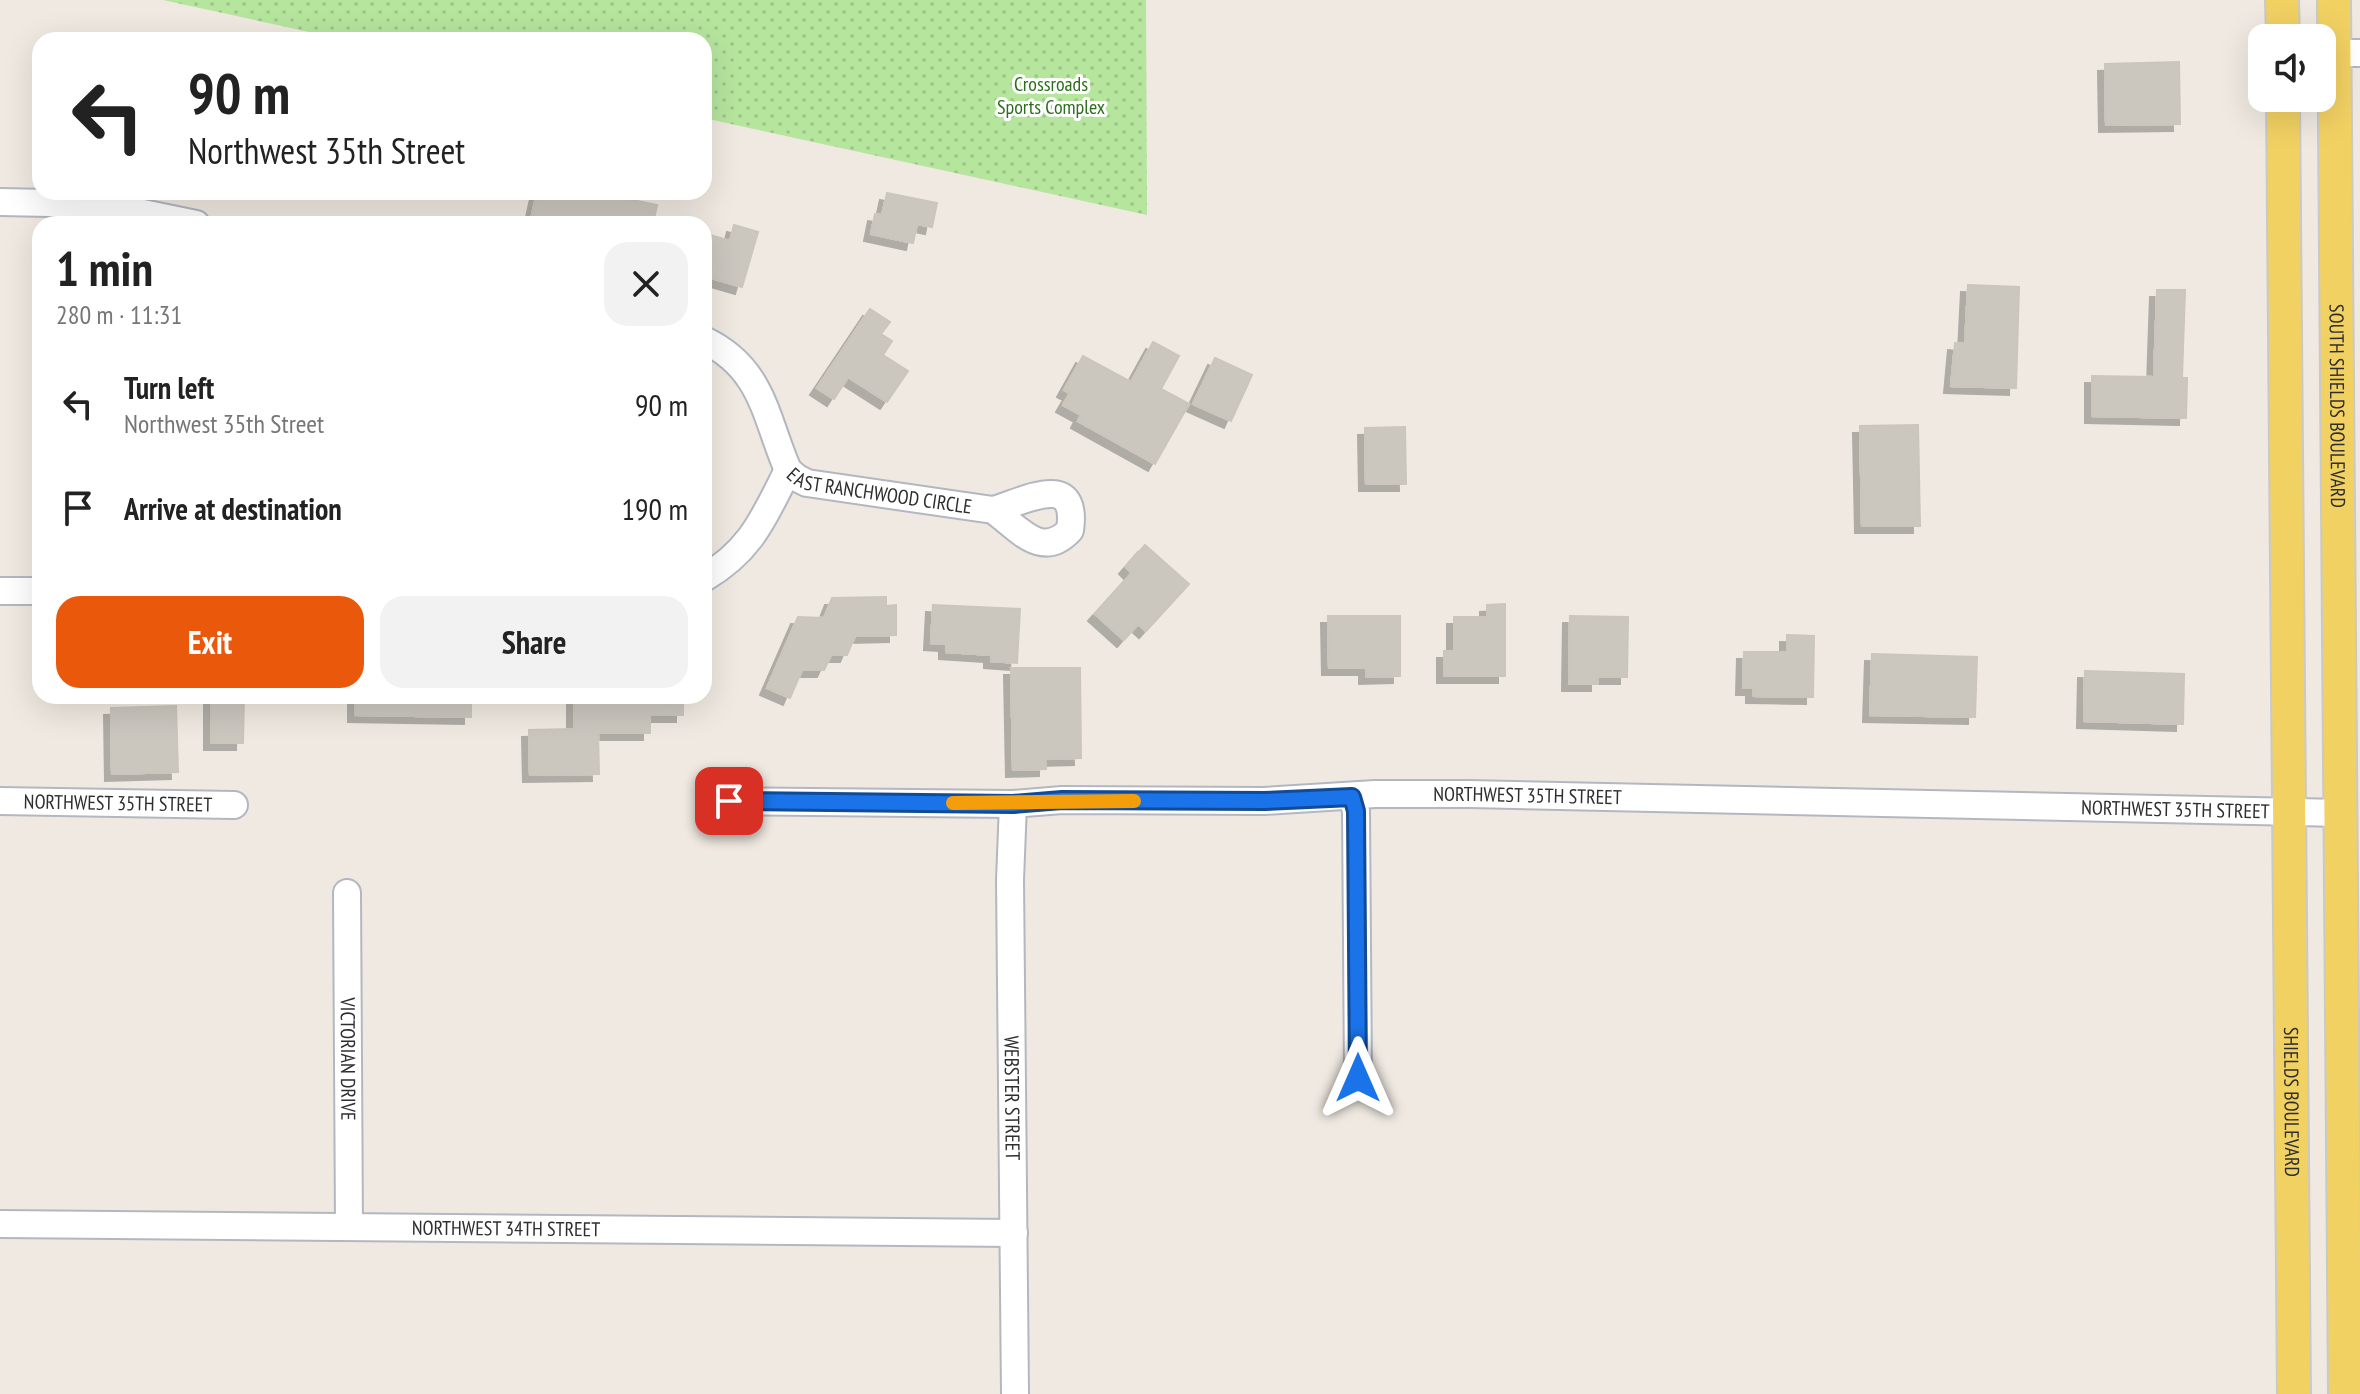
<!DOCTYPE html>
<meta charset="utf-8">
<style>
:root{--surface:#fff;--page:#f2f2f2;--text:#222;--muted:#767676;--accent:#ea580c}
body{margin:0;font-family:"PT Sans Narrow",sans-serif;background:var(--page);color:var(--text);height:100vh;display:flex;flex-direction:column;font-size:30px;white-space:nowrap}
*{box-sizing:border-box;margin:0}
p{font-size:26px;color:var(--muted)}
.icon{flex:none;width:44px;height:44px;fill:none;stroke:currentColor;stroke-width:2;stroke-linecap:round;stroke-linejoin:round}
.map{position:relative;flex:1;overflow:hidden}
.sheet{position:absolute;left:32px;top:216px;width:680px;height:488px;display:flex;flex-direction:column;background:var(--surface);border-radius:24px;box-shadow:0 8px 32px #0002}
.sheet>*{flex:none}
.guide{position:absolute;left:32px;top:32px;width:680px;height:168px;border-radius:24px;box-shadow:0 8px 32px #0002;background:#fff;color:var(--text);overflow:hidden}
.tools{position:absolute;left:2248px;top:24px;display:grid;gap:16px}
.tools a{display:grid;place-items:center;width:88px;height:88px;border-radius:16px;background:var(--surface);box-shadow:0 8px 32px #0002;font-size:40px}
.pin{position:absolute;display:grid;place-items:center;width:68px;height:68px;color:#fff;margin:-34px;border-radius:16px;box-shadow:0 4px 12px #0006}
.me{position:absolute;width:88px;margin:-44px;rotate:0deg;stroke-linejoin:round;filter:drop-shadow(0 0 6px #0008)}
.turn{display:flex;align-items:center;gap:28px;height:168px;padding:0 24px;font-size:36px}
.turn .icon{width:104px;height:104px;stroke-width:2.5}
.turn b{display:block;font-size:56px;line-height:68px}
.round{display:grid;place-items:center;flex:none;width:84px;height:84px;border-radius:24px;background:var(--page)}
.overview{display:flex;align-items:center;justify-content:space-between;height:136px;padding:0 24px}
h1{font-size:48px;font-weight:700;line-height:60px}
.action{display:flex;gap:16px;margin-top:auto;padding:16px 24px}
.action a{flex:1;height:92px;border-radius:24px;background:var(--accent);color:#fff;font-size:32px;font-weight:700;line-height:92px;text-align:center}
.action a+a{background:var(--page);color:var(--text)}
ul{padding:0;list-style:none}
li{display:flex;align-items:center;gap:24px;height:104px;padding:0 24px}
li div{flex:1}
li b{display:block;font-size:30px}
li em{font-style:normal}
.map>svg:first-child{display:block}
.park{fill:url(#park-dots)}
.building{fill:#cbc7bf;stroke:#cbc5ba;stroke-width:2;filter:url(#shadow)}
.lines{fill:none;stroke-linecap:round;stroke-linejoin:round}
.minor-casing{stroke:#b4b7c1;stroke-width:30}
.major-casing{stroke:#c9c9c9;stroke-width:36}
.minor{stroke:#fff;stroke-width:26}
.major{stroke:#f2d163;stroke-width:32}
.route-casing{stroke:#114b97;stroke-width:20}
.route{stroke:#1a73e8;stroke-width:14}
.slow{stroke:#f59e0b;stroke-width:14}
.labels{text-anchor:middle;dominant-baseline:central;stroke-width:6;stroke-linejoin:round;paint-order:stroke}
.park-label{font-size:20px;fill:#2c6e1b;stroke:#fff}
.street-label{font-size:20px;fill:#2e2e2e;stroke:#fff}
</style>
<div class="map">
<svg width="2360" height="1394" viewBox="0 0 2360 1394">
<defs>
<pattern id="park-dots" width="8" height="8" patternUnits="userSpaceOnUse" patternTransform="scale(2)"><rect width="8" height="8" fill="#b6e59e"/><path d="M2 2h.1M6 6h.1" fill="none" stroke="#9dc588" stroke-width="1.8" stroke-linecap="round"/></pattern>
<filter id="shadow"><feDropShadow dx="-7" dy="7" stdDeviation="0" flood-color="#0004"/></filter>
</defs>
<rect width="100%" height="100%" fill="#efe9e1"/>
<path class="park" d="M 163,0 L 1146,0 L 1147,215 L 704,118 L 704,40 L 346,40 Z"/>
<path class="building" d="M 2179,62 L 2180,124 L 2106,125 L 2105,64 Z
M 537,192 L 595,192 L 657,205 L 653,224 L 530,224 Z
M 887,193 L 937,203 L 932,227 L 917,224 L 913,243 L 871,234 L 875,214 L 882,215 Z
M 734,225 L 758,232 L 742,287 L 704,276 L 704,233 L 730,241 Z
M 1968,285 L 2019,287 L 2016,388 L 1951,386 L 1955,343 L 1965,344 Z
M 2157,290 L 2185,290 L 2182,378 L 2187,378 L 2186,418 L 2092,416 L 2092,376 L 2154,377 Z
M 870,309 L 890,322 L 881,334 L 892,341 L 883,355 L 908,371 L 887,402 L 848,377 L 834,399 L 817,388 Z
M 1153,342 L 1179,356 L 1161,389 L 1189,404 L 1155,464 L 1078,421 L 1081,415 L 1063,405 L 1070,393 L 1064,390 L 1083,356 L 1131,382 Z
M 1215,358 L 1252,375 L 1231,421 L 1193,404 Z
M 1918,425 L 1920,526 L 1862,526 L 1860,426 Z
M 1405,427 L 1406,484 L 1366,484 L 1365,428 Z
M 1145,545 L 1189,584 L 1146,631 L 1138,624 L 1124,640 L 1095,614 L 1132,573 L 1126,567 Z
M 886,597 L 886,606 L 896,605 L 896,635 L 855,636 L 847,655 L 831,655 L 824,670 L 802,670 L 790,698 L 767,688 L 798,617 L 824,618 L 832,598 Z
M 1505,604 L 1505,676 L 1444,676 L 1444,651 L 1454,651 L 1454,617 L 1487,617 L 1487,605 Z
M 933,605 L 1020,609 L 1017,663 L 991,661 L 991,655 L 946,652 L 946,644 L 931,643 Z
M 1328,616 L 1400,616 L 1400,676 L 1366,677 L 1366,668 L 1329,668 Z
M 1570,616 L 1628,617 L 1627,677 L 1598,677 L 1598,684 L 1569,684 Z
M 1787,635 L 1814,636 L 1813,697 L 1753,696 L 1753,688 L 1743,688 L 1744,652 L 1787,652 Z
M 1872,654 L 1977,657 L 1975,717 L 1870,715 Z
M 1011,668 L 1080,668 L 1081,758 L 1046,759 L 1046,769 L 1013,770 Z
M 2085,671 L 2184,674 L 2183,724 L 2084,721 Z
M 211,696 L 244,696 L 243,743 L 211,743 Z
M 355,696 L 471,696 L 471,717 L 355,715 Z
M 574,696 L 683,696 L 683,715 L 650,715 L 650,733 L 598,733 L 599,774 L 530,775 L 529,730 L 574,729 Z
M 176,706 L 178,772 L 112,774 L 111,708 Z"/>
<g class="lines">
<g class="minor-casing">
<g id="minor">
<path d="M 2322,53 L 2360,53"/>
<path d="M 0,202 L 99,204 L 196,224"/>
<path id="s1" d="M 704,340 C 763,368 765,417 788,470 L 797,478 L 807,483 L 993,510 C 1023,502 1079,469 1070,530 C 1041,561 1018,527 993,510"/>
<path d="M 704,578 C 752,550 764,517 788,470"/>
<path d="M 0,591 L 40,591"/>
<path d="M 1352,797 L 1356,811 L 1358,1078"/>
<path id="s2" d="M 0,801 L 234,805"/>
<path id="s3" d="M 714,801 L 1013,804 L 1062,800 L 1264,801 L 1375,794 L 1470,794 L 2340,813"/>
<path id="s4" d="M 1013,804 L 1010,880 L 1015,1394"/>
<path id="s5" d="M 347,893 L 349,1227"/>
<path id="s6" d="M 0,1224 L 1014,1233"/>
</g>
</g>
<g class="major-casing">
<g id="major">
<path d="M 2282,0 L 2283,38"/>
<path id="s7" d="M 2334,0 L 2345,1394"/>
<path id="s8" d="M 2283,98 L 2294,1394"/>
</g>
</g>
<use href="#minor" class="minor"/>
<use href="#major" class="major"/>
</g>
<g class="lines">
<g class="route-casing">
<path id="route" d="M 729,801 L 1013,804 L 1062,800 L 1264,801 L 1352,797 L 1356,811 L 1358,1078"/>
</g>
<use href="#route" class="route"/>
<path class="slow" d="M 953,803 L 1134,801"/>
</g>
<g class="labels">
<g class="park-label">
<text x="1051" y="84">Crossroads<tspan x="1051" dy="23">Sports Complex</tspan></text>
</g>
<g class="street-label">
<text stroke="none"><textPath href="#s7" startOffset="406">SOUTH SHIELDS BOULEVARD</textPath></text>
<text stroke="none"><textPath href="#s1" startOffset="256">EAST RANCHWOOD CIRCLE</textPath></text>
<text stroke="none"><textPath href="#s3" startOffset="814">NORTHWEST 35TH STREET</textPath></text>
<text stroke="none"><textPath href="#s2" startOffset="118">NORTHWEST 35TH STREET</textPath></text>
<text stroke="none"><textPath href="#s3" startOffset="1462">NORTHWEST 35TH STREET</textPath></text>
<text stroke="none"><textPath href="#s5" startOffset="166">VICTORIAN DRIVE</textPath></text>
<text stroke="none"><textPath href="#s4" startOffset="294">WEBSTER STREET</textPath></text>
<text stroke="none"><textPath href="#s8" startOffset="1004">SHIELDS BOULEVARD</textPath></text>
<text stroke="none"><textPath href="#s6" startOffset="506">NORTHWEST 34TH STREET</textPath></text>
</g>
</g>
</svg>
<div class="tools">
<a><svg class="icon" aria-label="sound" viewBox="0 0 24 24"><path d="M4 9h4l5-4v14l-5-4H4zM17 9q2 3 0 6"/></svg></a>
</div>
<div class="pin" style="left:729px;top:801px;background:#d93025"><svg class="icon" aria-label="arrive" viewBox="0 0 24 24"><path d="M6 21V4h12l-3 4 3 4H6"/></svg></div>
<svg class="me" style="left:1358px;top:1078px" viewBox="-20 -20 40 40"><path d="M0-17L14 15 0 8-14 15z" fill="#1a73e8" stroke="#fff" stroke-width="4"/></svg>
<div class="guide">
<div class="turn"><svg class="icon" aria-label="left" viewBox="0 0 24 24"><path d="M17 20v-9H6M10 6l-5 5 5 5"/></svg><div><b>90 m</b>Northwest 35th Street</div></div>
</div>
<section class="sheet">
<div class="overview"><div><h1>1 min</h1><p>280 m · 11:31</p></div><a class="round"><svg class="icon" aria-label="close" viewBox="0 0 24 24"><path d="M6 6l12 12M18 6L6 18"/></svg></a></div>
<ul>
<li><svg class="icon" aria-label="left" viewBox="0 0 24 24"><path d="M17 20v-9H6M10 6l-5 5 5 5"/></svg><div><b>Turn left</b><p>Northwest 35th Street</p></div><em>90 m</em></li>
<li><svg class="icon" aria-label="arrive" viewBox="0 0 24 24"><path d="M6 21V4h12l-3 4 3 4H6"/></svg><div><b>Arrive at destination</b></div><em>190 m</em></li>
</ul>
<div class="action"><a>Exit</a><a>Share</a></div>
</section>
</div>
